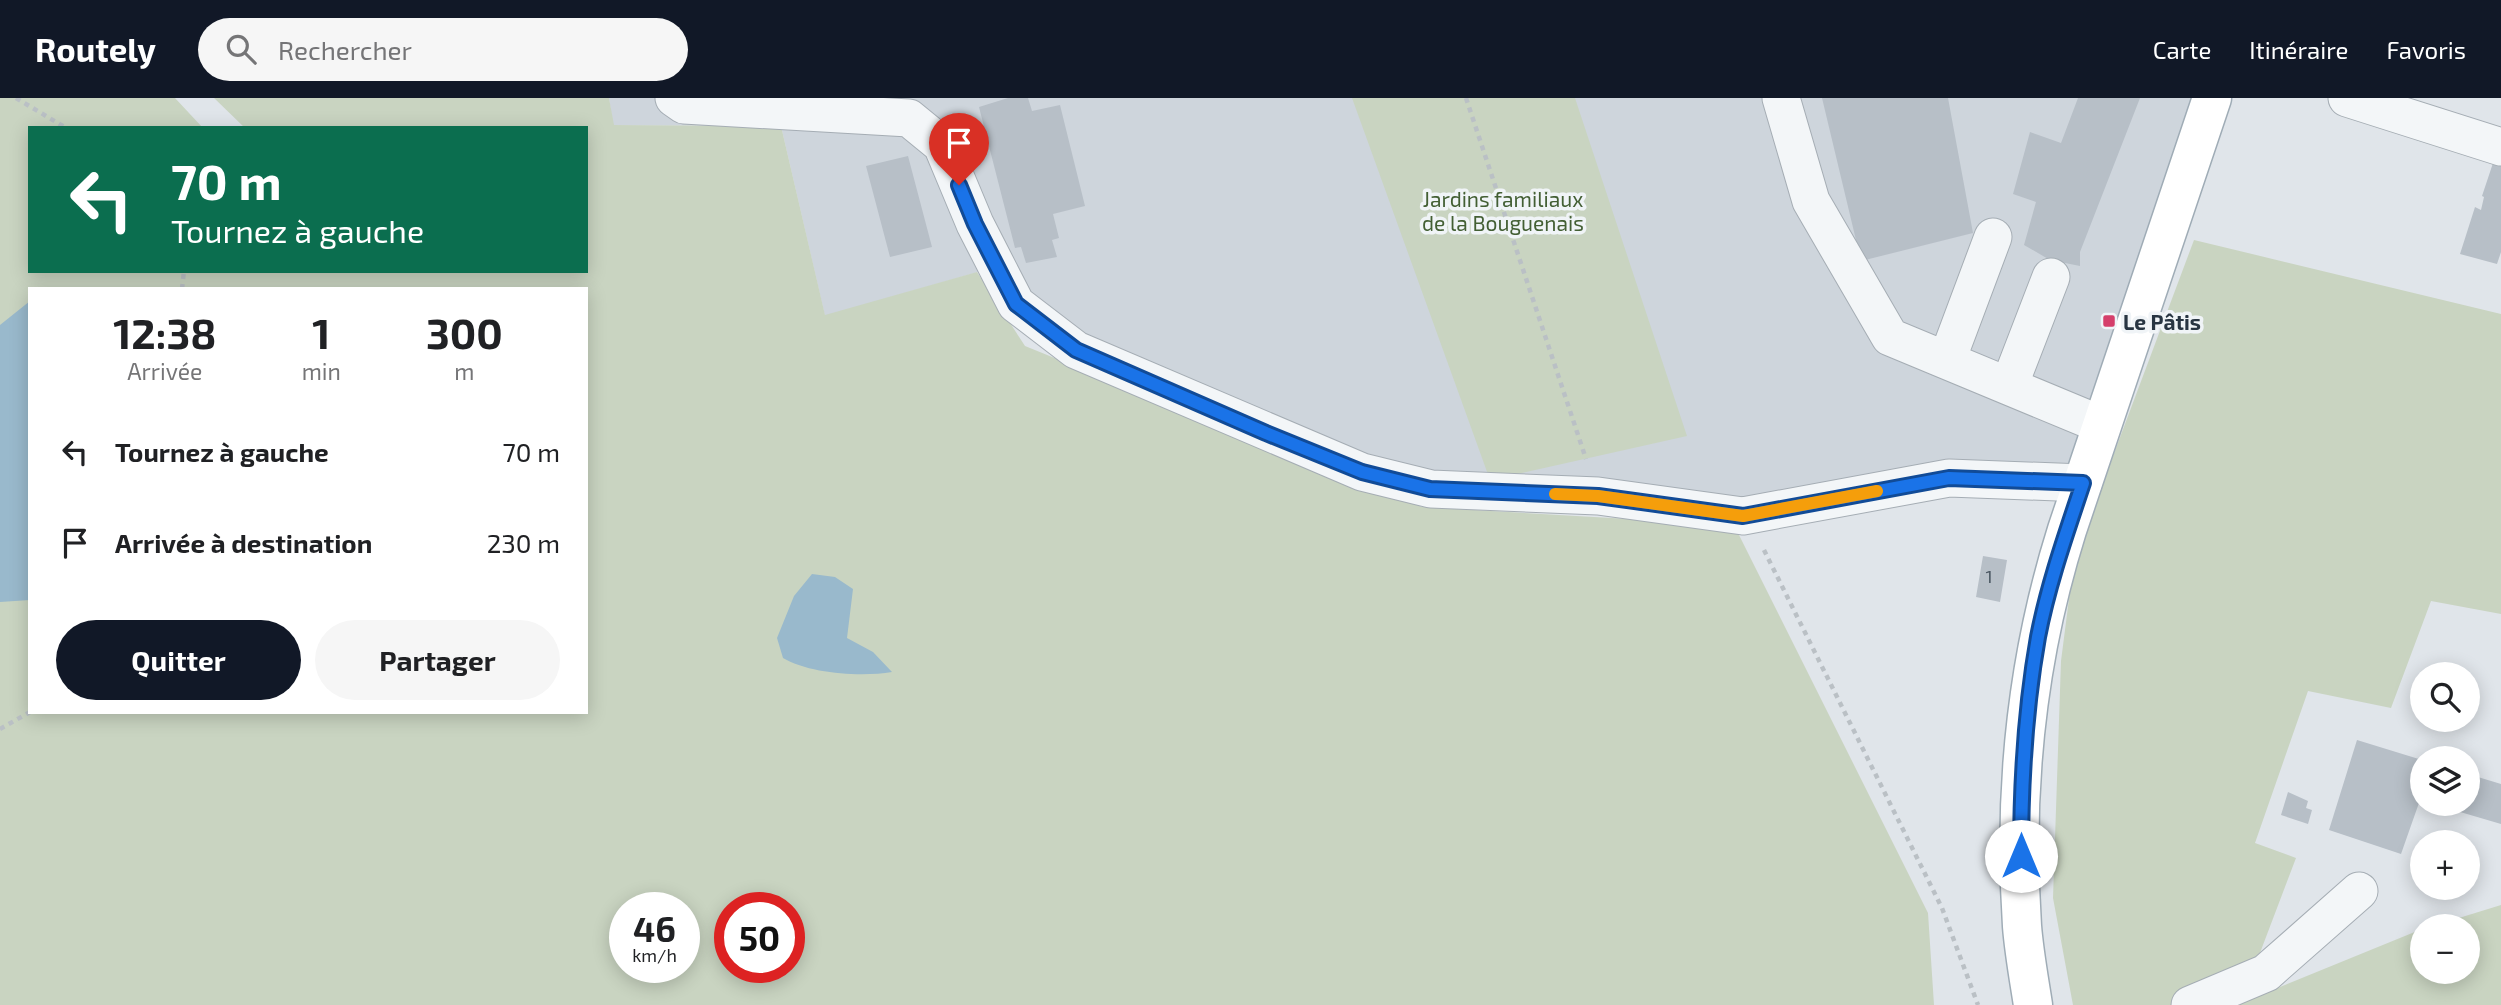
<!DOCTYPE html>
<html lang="fr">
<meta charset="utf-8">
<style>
:root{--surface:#fff;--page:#f6f6f6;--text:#202124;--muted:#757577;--accent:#111827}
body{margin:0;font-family:"Exo 2",sans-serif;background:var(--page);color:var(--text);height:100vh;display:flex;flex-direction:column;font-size:26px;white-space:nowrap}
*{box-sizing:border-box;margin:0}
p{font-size:23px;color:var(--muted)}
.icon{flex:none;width:38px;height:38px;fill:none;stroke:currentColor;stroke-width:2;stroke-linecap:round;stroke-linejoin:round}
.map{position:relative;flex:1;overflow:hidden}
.drawer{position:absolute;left:28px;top:189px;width:560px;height:427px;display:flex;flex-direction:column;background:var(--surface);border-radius:0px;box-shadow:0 4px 18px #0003}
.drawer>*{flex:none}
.top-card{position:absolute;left:28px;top:28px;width:560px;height:147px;border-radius:0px;box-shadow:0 4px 18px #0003;background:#0b6e4f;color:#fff;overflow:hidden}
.controls{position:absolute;left:2410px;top:564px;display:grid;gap:14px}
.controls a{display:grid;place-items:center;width:70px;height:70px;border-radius:50%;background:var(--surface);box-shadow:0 4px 18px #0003;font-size:35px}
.speed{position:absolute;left:609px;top:794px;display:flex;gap:14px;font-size:35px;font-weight:700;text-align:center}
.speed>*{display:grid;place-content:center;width:91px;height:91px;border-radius:50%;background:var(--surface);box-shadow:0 4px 18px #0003;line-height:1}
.speed small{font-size:18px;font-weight:400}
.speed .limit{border:10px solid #d22;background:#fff;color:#111}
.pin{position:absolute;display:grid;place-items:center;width:60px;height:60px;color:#fff;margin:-72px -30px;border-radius:50% 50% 50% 0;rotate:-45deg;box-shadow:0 0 7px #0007}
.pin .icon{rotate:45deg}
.me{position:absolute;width:77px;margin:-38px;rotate:0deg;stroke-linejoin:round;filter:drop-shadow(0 0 5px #0008)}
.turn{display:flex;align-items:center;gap:24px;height:147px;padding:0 28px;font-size:32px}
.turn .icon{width:91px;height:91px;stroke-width:2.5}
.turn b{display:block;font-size:49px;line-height:60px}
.eta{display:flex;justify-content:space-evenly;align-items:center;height:119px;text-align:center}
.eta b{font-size:42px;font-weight:700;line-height:49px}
.primary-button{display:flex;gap:14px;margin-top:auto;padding:14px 28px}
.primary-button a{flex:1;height:80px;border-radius:42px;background:var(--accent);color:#fff;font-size:28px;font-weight:700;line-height:80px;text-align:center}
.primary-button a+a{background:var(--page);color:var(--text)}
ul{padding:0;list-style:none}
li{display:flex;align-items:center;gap:21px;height:91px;padding:0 28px}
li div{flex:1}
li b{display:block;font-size:26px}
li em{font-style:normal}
header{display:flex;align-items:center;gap:42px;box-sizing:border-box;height:98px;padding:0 35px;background:var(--accent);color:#fff}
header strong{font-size:33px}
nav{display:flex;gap:38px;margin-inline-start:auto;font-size:24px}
.search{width:490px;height:63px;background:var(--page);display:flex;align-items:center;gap:18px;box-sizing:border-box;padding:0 24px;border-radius:38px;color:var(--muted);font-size:26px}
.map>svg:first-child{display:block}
.built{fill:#ced5dc}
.green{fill:#c9d4c1;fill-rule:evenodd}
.water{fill:#99b9cc}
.building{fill:#b7bfc7}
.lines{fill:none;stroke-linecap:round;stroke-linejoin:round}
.minor-casing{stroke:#a5adb4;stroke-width:39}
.major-casing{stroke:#9facb6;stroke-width:41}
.path{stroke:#bac0c5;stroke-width:4.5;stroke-dasharray:5 5;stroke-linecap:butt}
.minor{stroke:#f3f6f8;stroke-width:37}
.major{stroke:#fff;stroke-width:38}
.route-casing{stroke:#114b97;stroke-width:18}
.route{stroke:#1a73e8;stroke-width:12}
.slow{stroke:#f59e0b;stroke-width:12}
.poi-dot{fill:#d53f6b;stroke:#f0f4f7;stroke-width:2.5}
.labels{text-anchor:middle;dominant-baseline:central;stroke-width:7;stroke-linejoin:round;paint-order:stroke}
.number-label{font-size:18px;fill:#4c5863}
.park-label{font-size:21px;fill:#435f34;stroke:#f0f4f7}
.poi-label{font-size:21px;font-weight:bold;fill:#283542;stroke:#f0f4f7;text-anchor:start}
</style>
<header>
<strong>Routely</strong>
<div class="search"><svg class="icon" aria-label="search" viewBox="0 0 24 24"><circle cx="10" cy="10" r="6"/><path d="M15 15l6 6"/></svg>Rechercher</div>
<nav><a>Carte</a><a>Itinéraire</a><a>Favoris</a></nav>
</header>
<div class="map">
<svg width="2501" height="907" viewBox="0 0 2501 907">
<rect width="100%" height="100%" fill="#e0e5ea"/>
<path class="built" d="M 609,0 L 2192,0 L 2066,376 L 1743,402 L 1445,383 L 1366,364 L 1103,258 L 999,168 L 825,218 L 781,28 L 613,27 Z"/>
<path class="green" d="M 0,0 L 175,0 L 203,30 L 30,30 L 30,173 L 586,173 L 586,30 L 245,30 L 214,0 L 609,0 L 614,27 L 781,28 L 825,217 L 977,174 L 1025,248 L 1422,409 L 1734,427 L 1928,815 L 1934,907 L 0,907 ZM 30,191 L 586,191 L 586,614 L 30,614 ZM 625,810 L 684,810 L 684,870 L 625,870 ZM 730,810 L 789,810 L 789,870 L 730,870 Z
M 1352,0 L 1575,0 L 1687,338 L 1490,382 Z
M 2194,142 L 2501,216 L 2501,516 L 2431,503 L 2391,610 L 2308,593 L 2255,745 L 2296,760 L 2241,905 L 2422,831 L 2422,873 L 2468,873 L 2468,828 L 2433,828 L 2501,807 L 2501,907 L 2073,907 L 2053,800 L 2061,563 L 2074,462 Z"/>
<path class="water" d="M 30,203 L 30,502 L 0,504 L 0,227 Z
M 812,476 L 835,479 L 853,491 L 847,540 L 873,554 L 892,574 C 862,579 810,576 783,560 L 777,540 L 794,498 Z"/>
<path class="building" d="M 1008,0 L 1028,0 L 1032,13 L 1060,7 L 1085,108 L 1053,116 L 1059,140 L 1052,142 L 1057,159 L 1026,165 L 1021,149 L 1015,150 L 979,9 Z
M 1822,0 L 1948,0 L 1973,135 L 1861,163 Z
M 2078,0 L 2140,0 L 2080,154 L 2080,168 L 2050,162 L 2024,147 L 2036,104 L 2013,96 L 2030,34 L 2061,45 Z
M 908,58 L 932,149 L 890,159 L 866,68 Z
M 2493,65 L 2501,67 L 2501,154 L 2497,166 L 2460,156 L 2475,109 L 2481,112 L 2484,99 L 2482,98 Z
M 1983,458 L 2007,462 L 2000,504 L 1976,499 Z
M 2357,642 L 2422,662 L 2422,702 L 2420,702 L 2401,756 L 2329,732 Z
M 2468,676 L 2501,686 L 2501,726 L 2433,706 L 2468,705 Z
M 2288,694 L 2308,703 L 2306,710 L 2312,712 L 2308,726 L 2281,717 Z"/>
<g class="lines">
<g class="minor-casing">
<path id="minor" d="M 674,0 L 684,7 L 909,20 L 942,47 L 975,126 L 1016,206 L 1076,252 L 1362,374 L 1431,391 L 1598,398 L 1743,418 L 1949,380 L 2083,385
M 1781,0 L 1811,103 L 1890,239 L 2102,327
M 2347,0 L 2501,49
M 1947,262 L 1993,139
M 2009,288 L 2051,179
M 2190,907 L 2266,875 L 2359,793"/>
</g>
<g class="major-casing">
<path id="major" d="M 2033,907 C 2029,881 2024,854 2022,828 C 2013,694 2027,559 2067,432 L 2212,0"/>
</g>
<path class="path" d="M 16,0 L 66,30
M 1466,0 L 1586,361
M 182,191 L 184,173
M 1764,452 L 1942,810 L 1978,907
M 0,631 L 30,614"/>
<use href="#minor" class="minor"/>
<use href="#major" class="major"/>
</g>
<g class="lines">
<g class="route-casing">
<path id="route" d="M 959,87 L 975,126 L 1016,206 L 1076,252 L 1266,335 L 1362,374 L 1430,391 L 1598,398 L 1743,418 L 1949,380 L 2083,385 C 2066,436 2048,487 2038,539 C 2025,612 2021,685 2021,758"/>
</g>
<use href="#route" class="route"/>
<path class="slow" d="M 1555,396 L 1598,398 L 1743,418 L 1877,393"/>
</g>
<rect class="poi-dot" x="2102" y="216" width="14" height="14" rx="3.5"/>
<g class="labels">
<g class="number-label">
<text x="1989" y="478">1</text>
</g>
<g class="park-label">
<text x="1503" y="100">Jardins familiaux<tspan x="1503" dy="24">de la Bouguenais</tspan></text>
</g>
<g class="poi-label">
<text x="2123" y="223">Le Pâtis</text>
</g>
</g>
</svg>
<div class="controls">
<a><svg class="icon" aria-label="search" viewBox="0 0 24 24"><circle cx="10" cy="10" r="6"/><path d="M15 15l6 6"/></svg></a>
<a><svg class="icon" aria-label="layers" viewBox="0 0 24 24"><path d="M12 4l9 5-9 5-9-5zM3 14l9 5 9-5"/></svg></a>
<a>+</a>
<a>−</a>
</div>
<div class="speed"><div>46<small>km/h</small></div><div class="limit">50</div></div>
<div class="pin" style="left:959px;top:87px;background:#d93025"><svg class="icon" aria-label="arrive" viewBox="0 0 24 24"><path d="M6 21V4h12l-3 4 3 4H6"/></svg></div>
<svg class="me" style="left:2021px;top:758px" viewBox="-20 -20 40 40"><circle r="19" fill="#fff"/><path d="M0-13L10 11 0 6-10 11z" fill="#1a73e8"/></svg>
<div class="top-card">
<div class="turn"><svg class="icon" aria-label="left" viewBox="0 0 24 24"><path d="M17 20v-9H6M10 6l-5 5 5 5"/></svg><div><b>70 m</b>Tournez à gauche</div></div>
</div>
<section class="drawer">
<div class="eta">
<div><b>12:38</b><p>Arrivée</p></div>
<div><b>1</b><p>min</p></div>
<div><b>300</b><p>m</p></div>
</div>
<ul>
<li><svg class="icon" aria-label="left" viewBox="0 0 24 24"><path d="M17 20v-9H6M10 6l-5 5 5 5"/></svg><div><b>Tournez à gauche</b></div><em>70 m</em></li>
<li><svg class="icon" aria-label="arrive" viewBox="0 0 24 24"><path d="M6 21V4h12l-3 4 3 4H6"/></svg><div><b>Arrivée à destination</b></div><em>230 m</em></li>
</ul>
<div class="primary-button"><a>Quitter</a><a>Partager</a></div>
</section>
</div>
